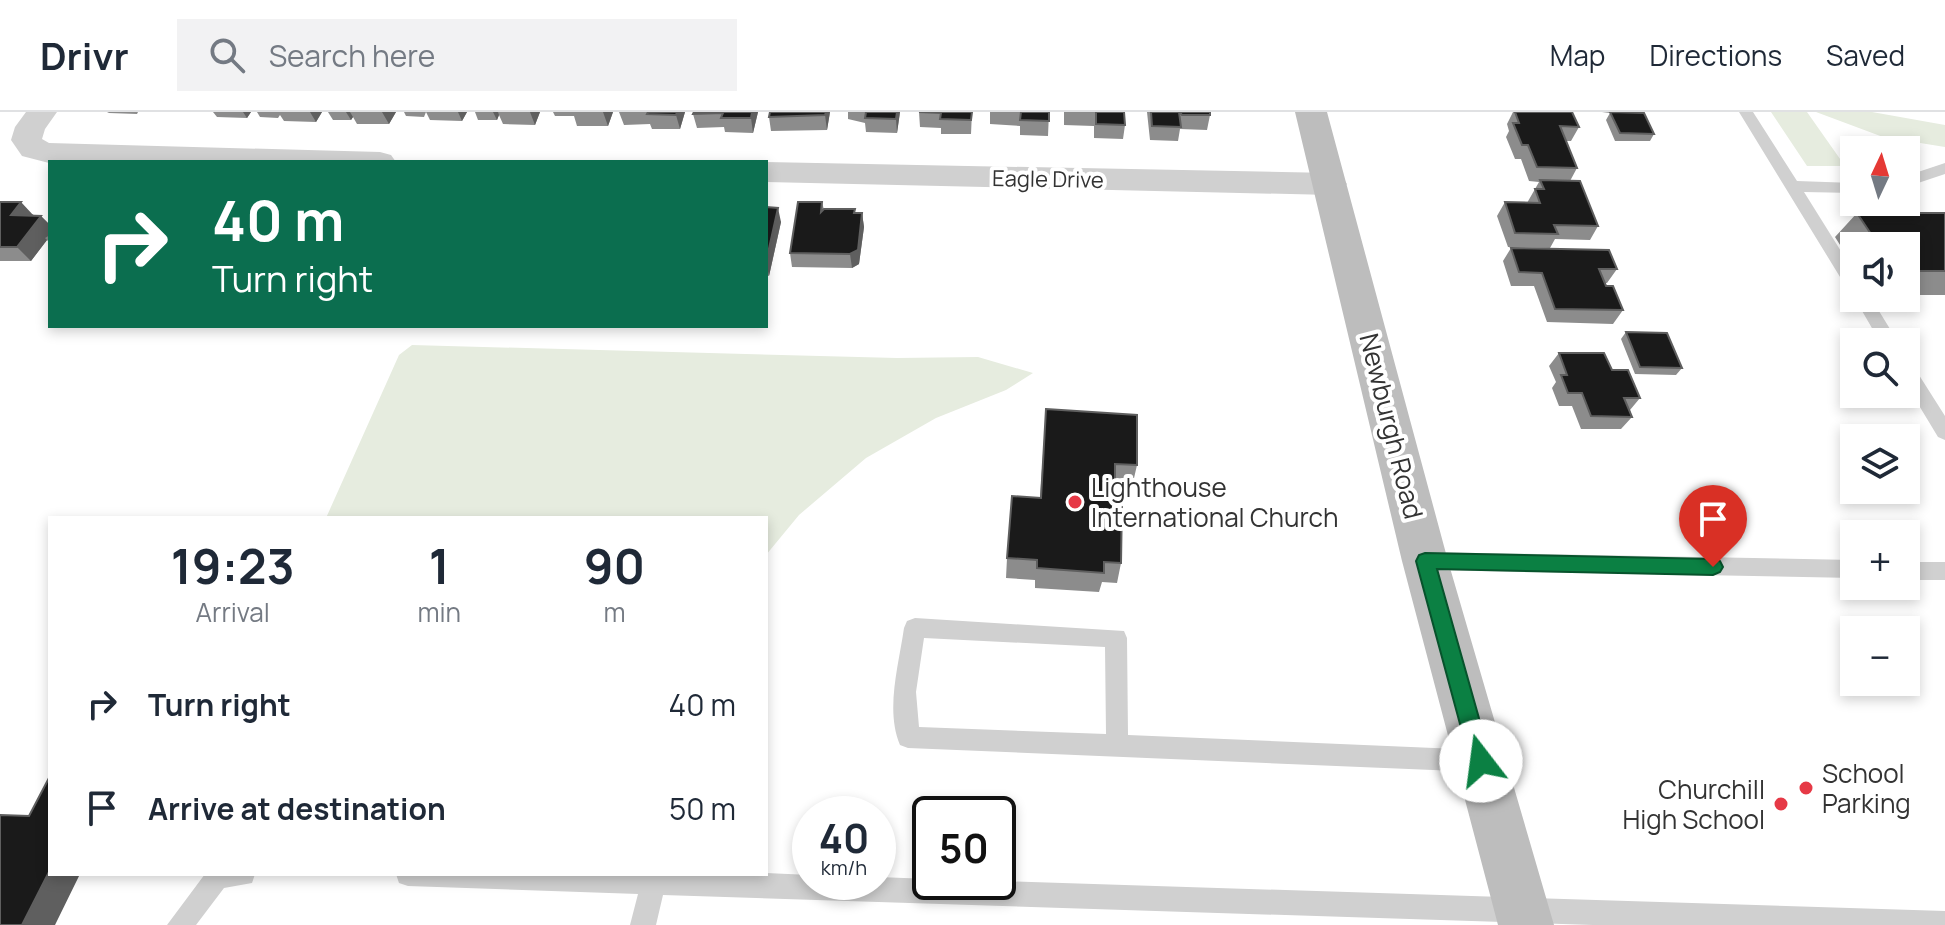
<!DOCTYPE html>
<meta charset="utf-8">
<style>
:root{--surface:#fff;--page:#f2f2f3;--text:#1f2937;--muted:#747a83;--line:#e0e1e3}
body{margin:0;font-family:Manrope,sans-serif;background:var(--page);color:var(--text);height:100vh;display:flex;flex-direction:column;font-size:30px;white-space:nowrap}
*{box-sizing:border-box;margin:0}
p{font-size:26px;color:var(--muted)}
.icon{flex:none;width:44px;height:44px;fill:none;stroke:currentColor;stroke-width:2;stroke-linecap:round;stroke-linejoin:round}
.map{position:relative;flex:1;overflow:hidden}
.drawer{position:absolute;left:48px;top:404px;width:720px;height:360px;display:flex;flex-direction:column;background:var(--surface);border-radius:0px;box-shadow:0 4px 12px #0003}
.drawer>*{flex:none}
.top-card{position:absolute;left:48px;top:48px;width:720px;height:168px;border-radius:0px;box-shadow:0 4px 12px #0003;background:#0b6e4f;color:#fff;overflow:hidden}
.needle{width:52px;rotate:4deg}
.fabs{position:absolute;left:1840px;top:24px;display:grid;gap:16px}
.fabs a{display:grid;place-items:center;width:80px;height:80px;border-radius:0px;background:var(--surface);box-shadow:0 4px 12px #0003;font-size:40px}
.speed{position:absolute;left:792px;top:684px;display:flex;gap:16px;font-size:40px;font-weight:700;text-align:center}
.speed>*{display:grid;place-content:center;width:104px;height:104px;border-radius:50%;background:var(--surface);box-shadow:0 4px 12px #0003;line-height:1}
.speed small{font-size:20px;font-weight:400}
.speed .limit{border:4px solid #111;border-radius:12px;background:#fff;color:#111}
.pin{position:absolute;display:grid;place-items:center;width:68px;height:68px;color:#fff;margin:-82px -34px;border-radius:50% 50% 50% 0;rotate:-45deg;box-shadow:0 0 8px #0007}
.pin .icon{rotate:45deg}
.me{position:absolute;width:88px;margin:-44px;rotate:345deg;stroke-linejoin:round;filter:drop-shadow(0 0 6px #0008)}
.turn{display:flex;align-items:center;gap:28px;height:168px;padding:0 32px;font-size:36px}
.turn .icon{width:104px;height:104px;stroke-width:2.5}
.turn b{display:block;font-size:56px;line-height:68px}
.eta{display:flex;justify-content:space-evenly;align-items:center;height:136px;text-align:center}
.eta b{font-size:48px;font-weight:700;line-height:56px}
ul{padding:0;list-style:none}
li{display:flex;align-items:center;gap:24px;height:104px;padding:0 32px}
li div{flex:1}
li b{display:block;font-size:30px}
li em{font-style:normal}
header{display:flex;align-items:center;gap:48px;box-sizing:border-box;height:112px;padding:0 40px;background:var(--surface);border-bottom:2px solid var(--line)}
header strong{font-size:38px}
nav{display:flex;gap:44px;margin-inline-start:auto;font-size:28px}
.search{width:560px;height:72px;background:var(--page);display:flex;align-items:center;gap:20px;box-sizing:border-box;padding:0 28px;border-radius:0px;color:var(--muted);font-size:30px}
.map>svg:first-child{display:block}
.green{fill:#e6ecdf}
.lines{fill:none;stroke-linecap:round;stroke-linejoin:round}
.lane{fill:#d0d0d0;fill-rule:evenodd}
.street{fill:#d0d0d0;fill-rule:evenodd}
.secondary{fill:#bdbdbd;fill-rule:evenodd}
.wall{fill:#8c8c8c}
.shaded-wall{fill:#5f5f5f}
.building{fill:#1a1a1a;stroke:#5f5f5f;stroke-width:2}
.route{fill:#0b8043;stroke:#07532c;stroke-width:2}
.poi-dot{fill:#e63946;stroke:#fff;stroke-width:3}
.labels{text-anchor:middle;dominant-baseline:central;stroke-width:8;stroke-linejoin:round;paint-order:stroke}
.far-street-label{font-size:22px;fill:#333;stroke:#fff}
.street-label{font-size:26px;fill:#333;stroke:#fff}
.poi-label{font-size:26px;fill:#333;stroke:#fff;text-anchor:start}
</style>
<header>
<strong>Drivr</strong>
<div class="search"><svg class="icon" aria-label="search" viewBox="0 0 24 24"><circle cx="10" cy="10" r="6"/><path d="M15 15l6 6"/></svg>Search here</div>
<nav><a>Map</a><a>Directions</a><a>Saved</a></nav>
</header>
<div class="map">
<svg width="1945" height="813" viewBox="0 0 1945 813">
<rect width="100%" height="100%" fill="#fff"/>
<path class="green" d="M 1771,0 L 1807,0 L 1845,54 L 1807,54 Z
M 1816,0 L 1872,0 L 1945,13 L 1945,35 L 1883,25 Z
M 412,233 L 897,246 L 978,245 L 1033,261 L 1006,278 L 936,306 L 866,346 L 799,403 L 766,443 L 766,406 L 326,406 L 399,243 Z"/>
<g class="lines">
<path class="lane" d="M 1739,0 L 1753,0 L 1797,69 L 1854,71 L 1854,81 L 1804,80 L 1854,160 L 1854,180 L 1848,178 Z
M 1945,51 L 1945,62 L 1906,75 L 1906,64 Z
M 1854,185 L 1871,186 L 1898,230 L 1880,230 Z
M 1906,250 L 1912,252 L 1945,304 L 1945,328 L 1938,325 L 1906,272 Z
M 1425,440 L 1854,448 L 1854,466 L 1425,458 L 1418,455 L 1415,449 L 1418,443 Z
M 1906,450 L 1945,450 L 1945,468 L 1906,468 Z
M 915,506 L 1124,519 L 1127,526 L 1128,623 L 1481,638 L 1489,641 L 1492,649 L 1489,657 L 1481,660 L 908,636 L 900,633 C 885,598 899,552 904,516 L 907,509 ZM 924,526 L 1105,535 L 1106,622 L 919,615 L 916,580 Z
M 766,761 L 810,763 L 810,770 L 878,770 L 878,765 L 930,767 L 930,770 L 998,769 L 1945,799 L 1945,813 L 1593,813 L 663,783 L 656,813 L 630,813 L 638,782 L 408,774 L 399,771 L 396,762 Z
M 205,762 L 255,762 L 252,771 L 224,776 L 196,813 L 167,813 Z"/>
<path class="street" d="M 26,0 L 57,0 L 45,17 L 42,27 L 49,31 L 380,40 L 391,43 L 396,50 L 49,51 L 22,44 L 11,28 L 15,15 Z
M 765,50 L 766,50 L 1331,61 L 1342,65 L 1347,72 L 1342,79 L 1331,83 L 766,70 Z"/>
<path class="secondary" d="M 1295,0 L 1327,0 L 1448,449 L 1554,813 L 1498,813 L 1402,449 Z"/>
</g>
<path class="wall" d="M 107,0 L 138,0 L 137,2 L 109,1 Z
M 213,0 L 251,0 L 247,6 L 217,5 Z
M 257,0 L 322,0 L 316,10 L 284,9 L 280,3 L 278,6 L 260,5 Z
M 328,0 L 396,0 L 389,12 L 357,12 L 353,5 L 351,8 L 333,8 Z
M 404,0 L 467,0 L 462,9 L 430,8 L 426,0 L 424,5 L 406,4 Z
M 475,0 L 540,0 L 535,13 L 503,12 L 499,3 L 497,8 L 478,8 Z
M 553,0 L 613,0 L 608,14 L 577,14 L 574,4 L 555,4 Z
M 619,0 L 685,0 L 680,17 L 652,17 L 650,12 L 624,13 Z
M 758,0 L 753,21 L 725,20 L 724,15 L 697,16 L 693,2 Z
M 830,0 L 827,18 L 771,19 L 769,5 Z
M 848,0 L 900,0 L 897,21 L 866,20 L 865,11 L 848,7 Z
M 919,0 L 972,0 L 971,22 L 941,22 L 941,16 L 920,15 Z
M 990,0 L 1049,0 L 1048,24 L 1020,23 L 1020,14 L 990,12 Z
M 1064,0 L 1124,0 L 1125,13 L 1123,27 L 1094,26 L 1094,14 L 1064,13 Z
M 1147,0 L 1210,0 L 1210,3 L 1207,18 L 1180,17 L 1178,29 L 1150,28 Z
M 1513,0 L 1572,0 L 1579,15 L 1571,29 L 1566,29 L 1577,56 L 1570,69 L 1598,114 L 1590,128 L 1555,127 L 1550,136 L 1508,135 L 1497,104 L 1505,90 L 1527,91 L 1539,70 L 1529,69 L 1521,47 L 1515,47 L 1506,25 L 1509,19 L 1507,12 Z
M 1602,0 L 1642,0 L 1642,1 L 1654,22 L 1650,29 L 1615,29 L 1606,8 L 1610,1 Z
M 0,90 L 34,103 L 41,104 L 50,113 L 50,131 L 47,128 L 31,149 L 0,149 Z
M 822,90 L 824,98 L 855,97 L 855,101 L 862,101 L 864,115 L 859,152 L 852,156 L 792,155 L 790,141 Z
M 766,95 L 781,110 L 769,164 L 766,163 Z
M 1857,101 L 1945,101 L 1945,183 L 1906,183 L 1906,134 L 1854,134 L 1854,155 L 1835,125 Z
M 1511,136 L 1617,157 L 1607,171 L 1605,171 L 1623,198 L 1613,212 L 1547,210 L 1534,174 L 1511,174 L 1503,149 Z
M 1626,220 L 1682,256 L 1676,263 L 1635,262 L 1621,227 Z
M 1559,241 L 1612,258 L 1640,286 L 1630,298 L 1632,305 L 1621,317 L 1581,317 L 1572,294 L 1559,294 L 1552,276 L 1556,270 L 1549,254 Z
M 1046,297 L 1137,353 L 1132,375 L 1115,374 L 1115,389 L 1121,451 L 1117,471 L 1102,470 L 1099,480 L 1035,476 L 1035,468 L 1006,466 L 1007,446 L 1040,386 Z"/>
<path class="shaded-wall" d="M 243,0 L 251,0 L 247,6 Z
M 310,0 L 322,0 L 316,10 Z
M 346,0 L 350,0 L 353,5 L 351,8 Z
M 382,0 L 396,0 L 389,12 Z
M 458,0 L 467,0 L 462,9 Z
M 493,0 L 498,0 L 499,3 L 497,8 Z
M 530,0 L 540,0 L 535,13 Z
M 603,0 L 613,0 L 608,14 Z
M 677,0 L 685,0 L 680,17 L 676,3 Z
M 752,0 L 758,0 L 753,21 L 751,6 Z
M 826,0 L 830,0 L 827,18 L 825,3 Z
M 897,0 L 900,0 L 897,21 L 896,7 Z
M 21,90 L 34,104 L 11,103 Z
M 778,96 L 781,110 L 769,164 L 766,150 Z
M 862,101 L 864,115 L 859,152 L 852,156 L 850,142 Z
M 41,104 L 50,113 L 50,123 L 45,126 L 47,128 L 31,149 L 17,135 Z
M 50,758 L 50,762 L 80,762 L 55,813 L 22,813 Z"/>
<path class="building" d="M 648,0 L 677,0 L 676,3 L 647,2 Z
M 694,0 L 752,0 L 751,6 L 721,6 L 723,1 L 693,2 Z
M 770,0 L 826,0 L 825,3 L 769,5 Z
M 866,0 L 897,0 L 896,7 L 865,6 Z
M 919,0 L 972,0 L 971,8 L 940,7 L 941,1 Z
M 1021,0 L 1049,0 L 1049,9 L 1020,8 Z
M 1096,0 L 1124,0 L 1125,13 L 1096,12 Z
M 1151,0 L 1179,0 L 1181,15 L 1152,14 Z
M 1180,0 L 1210,0 L 1210,3 L 1182,3 Z
M 1515,0 L 1572,0 L 1579,15 L 1560,14 L 1577,56 L 1537,55 L 1528,33 L 1522,33 L 1513,11 L 1519,11 Z
M 1610,0 L 1644,1 L 1654,22 L 1620,21 Z
M 1540,68 L 1580,69 L 1598,114 L 1554,113 L 1558,122 L 1515,121 L 1505,90 L 1540,91 L 1535,77 L 1544,77 Z
M 0,90 L 21,90 L 11,103 L 41,104 L 17,135 L 0,135 Z
M 798,90 L 822,90 L 821,100 L 824,97 L 855,97 L 854,101 L 862,101 L 858,138 L 850,142 L 790,141 Z
M 766,95 L 778,96 L 766,150 Z
M 1857,101 L 1945,101 L 1945,159 L 1906,159 L 1906,134 L 1879,134 Z
M 1511,136 L 1609,138 L 1617,157 L 1599,157 L 1606,174 L 1613,174 L 1623,198 L 1555,197 L 1542,161 L 1519,160 Z
M 1626,220 L 1667,221 L 1682,256 L 1640,255 Z
M 1559,241 L 1604,241 L 1612,258 L 1628,258 L 1640,286 L 1624,286 L 1632,305 L 1591,304 L 1582,281 L 1568,281 L 1561,263 L 1567,263 Z
M 1046,297 L 1137,303 L 1137,353 L 1115,352 L 1115,389 L 1122,389 L 1121,451 L 1104,450 L 1104,461 L 1037,456 L 1037,448 L 1007,446 L 1012,384 L 1041,386 Z
M 50,664 L 50,758 L 22,813 L 0,813 L 0,703 L 29,704 Z"/>
<path class="route" d="M 1425,441 L 1713,447 L 1720,449 L 1723,455 L 1720,460 L 1713,463 L 1437,457 L 1491,649 L 1488,656 L 1481,659 L 1473,656 L 1470,649 L 1416,449 L 1419,443 Z"/>
<g class="poi-dot">
<circle cx="1075" cy="390" r="8"/>
<circle cx="1806" cy="676" r="8"/>
<circle cx="1781" cy="692" r="8"/>
</g>
<g class="labels">
<g class="far-street-label">
<text transform="translate(1048 67) rotate(1)">Eagle Drive</text>
</g>
<g class="street-label">
<text transform="translate(1392 314) rotate(76)">Newburgh Road</text>
</g>
<g class="poi-label">
<text x="1091" y="375">Lighthouse<tspan x="1091" dy="30">International Church</tspan></text>
<text x="1822" y="661">School<tspan x="1822" dy="30">Parking</tspan></text>
<text x="1765" y="677" text-anchor="end">Churchill<tspan x="1765" dy="30">High School</tspan></text>
</g>
</g>
</svg>
<div class="fabs">
<a><svg class="needle" viewBox="-14 -14 28 28"><path d="M0-13l5 13h-10z" fill="#e53935"/><path d="M0 13l5-13h-10z" fill="#747a83"/></svg></a>
<a><svg class="icon" aria-label="sound" viewBox="0 0 24 24"><path d="M4 9h4l5-4v14l-5-4H4zM17 9q2 3 0 6"/></svg></a>
<a><svg class="icon" aria-label="search" viewBox="0 0 24 24"><circle cx="10" cy="10" r="6"/><path d="M15 15l6 6"/></svg></a>
<a><svg class="icon" aria-label="layers" viewBox="0 0 24 24"><path d="M12 4l9 5-9 5-9-5zM3 14l9 5 9-5"/></svg></a>
<a>+</a>
<a>−</a>
</div>
<div class="speed"><div>40<small>km/h</small></div><div class="limit">50</div></div>
<div class="pin" style="left:1713px;top:455px;background:#d93025"><svg class="icon" aria-label="arrive" viewBox="0 0 24 24"><path d="M6 21V4h12l-3 4 3 4H6"/></svg></div>
<svg class="me" style="left:1481px;top:649px" viewBox="-20 -20 40 40"><circle r="19" fill="#fff"/><path d="M0-13L10 11 0 6-10 11z" fill="#0b8043"/></svg>
<div class="top-card">
<div class="turn"><svg class="icon" aria-label="right" viewBox="0 0 24 24"><path d="M7 20v-9h11M14 6l5 5-5 5"/></svg><div><b>40 m</b>Turn right</div></div>
</div>
<section class="drawer">
<div class="eta">
<div><b>19:23</b><p>Arrival</p></div>
<div><b>1</b><p>min</p></div>
<div><b>90</b><p>m</p></div>
</div>
<ul>
<li><svg class="icon" aria-label="right" viewBox="0 0 24 24"><path d="M7 20v-9h11M14 6l5 5-5 5"/></svg><div><b>Turn right</b></div><em>40 m</em></li>
<li><svg class="icon" aria-label="arrive" viewBox="0 0 24 24"><path d="M6 21V4h12l-3 4 3 4H6"/></svg><div><b>Arrive at destination</b></div><em>50 m</em></li>
</ul>
</section>
</div>
